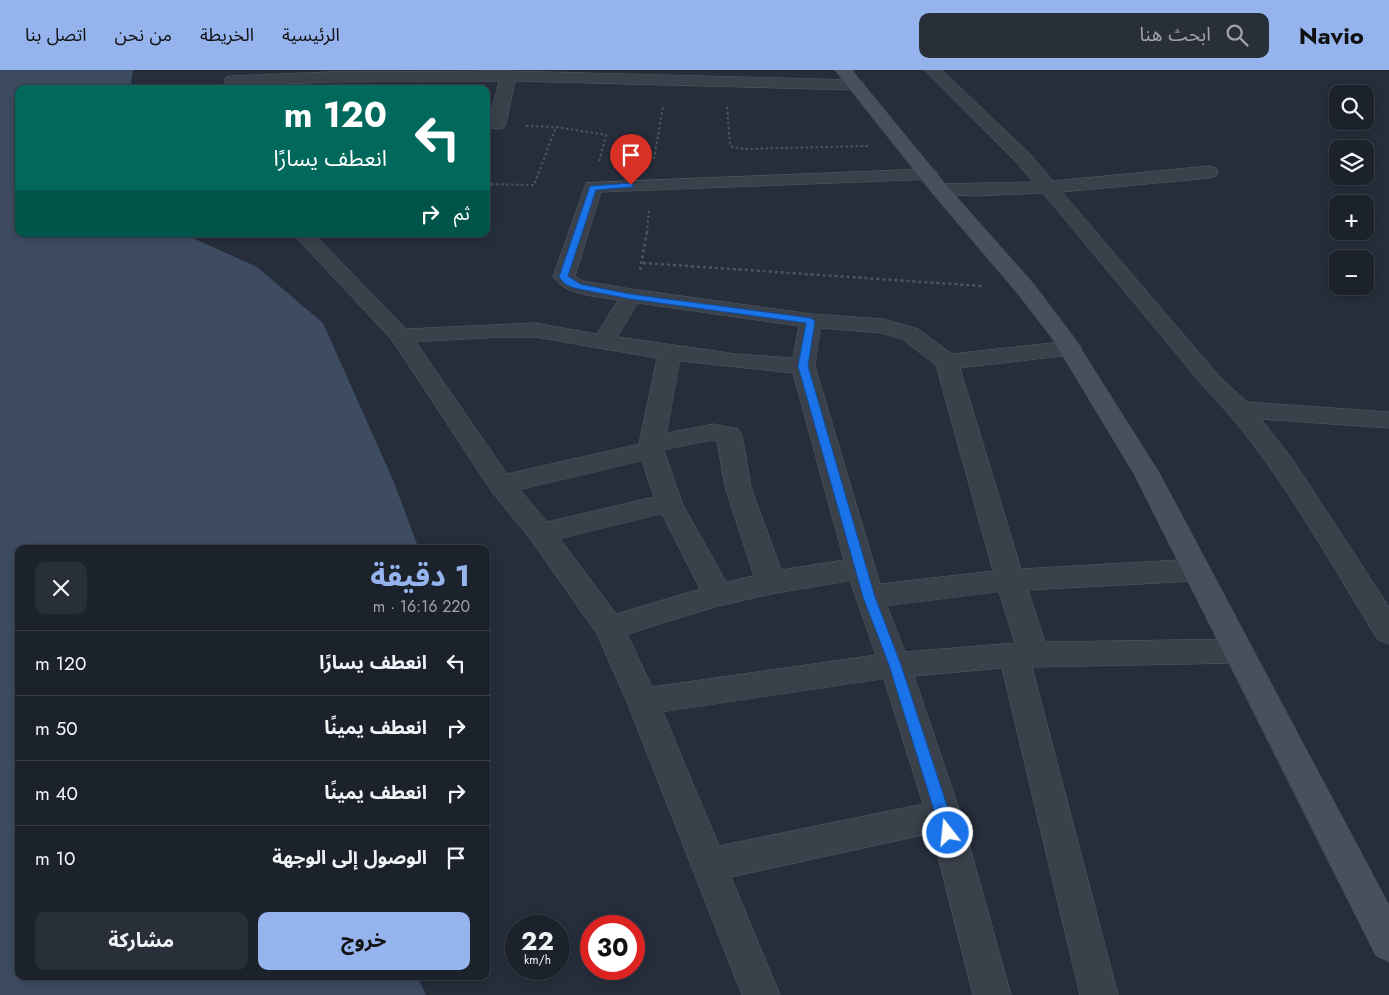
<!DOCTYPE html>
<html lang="ar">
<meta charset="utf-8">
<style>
:root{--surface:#1c222c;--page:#292f38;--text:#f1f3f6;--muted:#a0a4a9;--line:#3a3f48;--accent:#95b4ed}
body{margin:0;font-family:Jost,"Noto Sans Arabic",sans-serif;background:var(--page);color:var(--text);direction:rtl;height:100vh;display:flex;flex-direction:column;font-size:19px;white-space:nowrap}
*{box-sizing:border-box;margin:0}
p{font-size:16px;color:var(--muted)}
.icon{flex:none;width:28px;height:28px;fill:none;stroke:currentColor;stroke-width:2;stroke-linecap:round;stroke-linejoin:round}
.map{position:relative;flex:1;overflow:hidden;direction:ltr}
.details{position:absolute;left:15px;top:475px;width:475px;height:435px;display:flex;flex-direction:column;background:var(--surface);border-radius:10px;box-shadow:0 2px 12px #0003,0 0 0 1px var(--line);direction:rtl}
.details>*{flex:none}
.hud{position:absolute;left:15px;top:15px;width:475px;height:152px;border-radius:10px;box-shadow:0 2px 12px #0003,0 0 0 1px var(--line);direction:rtl;background:#00695c;color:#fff;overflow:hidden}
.tools{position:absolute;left:1329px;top:15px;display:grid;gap:10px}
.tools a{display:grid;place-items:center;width:45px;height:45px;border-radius:10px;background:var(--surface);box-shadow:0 2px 12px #0003,0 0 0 1px var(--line);font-size:25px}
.speed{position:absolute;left:505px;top:845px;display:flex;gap:10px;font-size:25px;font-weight:700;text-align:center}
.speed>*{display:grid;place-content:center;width:65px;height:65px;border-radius:50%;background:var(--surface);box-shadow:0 2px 12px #0003,0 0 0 1px var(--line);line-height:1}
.speed small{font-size:12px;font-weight:400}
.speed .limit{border:8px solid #d22;background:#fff;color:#111}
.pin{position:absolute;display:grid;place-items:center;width:42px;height:42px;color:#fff;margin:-51px -21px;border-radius:50% 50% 50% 0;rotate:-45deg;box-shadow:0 0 5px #0007}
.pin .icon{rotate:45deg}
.me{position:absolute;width:55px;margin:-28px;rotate:344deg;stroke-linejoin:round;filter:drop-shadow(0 0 4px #0008)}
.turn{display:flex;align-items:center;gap:18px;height:105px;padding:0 20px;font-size:22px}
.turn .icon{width:65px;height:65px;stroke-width:2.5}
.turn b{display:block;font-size:35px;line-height:42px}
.then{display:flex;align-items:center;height:48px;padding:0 20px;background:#0003;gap:10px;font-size:19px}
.round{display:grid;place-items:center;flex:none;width:52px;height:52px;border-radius:10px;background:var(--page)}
.overview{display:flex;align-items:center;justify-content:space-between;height:85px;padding:0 20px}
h1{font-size:30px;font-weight:700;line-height:38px;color:var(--accent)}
.primary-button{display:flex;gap:10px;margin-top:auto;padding:10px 20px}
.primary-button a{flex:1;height:58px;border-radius:10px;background:var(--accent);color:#111;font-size:20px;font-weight:700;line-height:58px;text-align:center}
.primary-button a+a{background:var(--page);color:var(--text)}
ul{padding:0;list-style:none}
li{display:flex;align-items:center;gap:15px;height:65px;padding:0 20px;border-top:1px solid var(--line)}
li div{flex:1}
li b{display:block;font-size:19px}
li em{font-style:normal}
header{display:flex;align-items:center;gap:30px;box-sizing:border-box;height:70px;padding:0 25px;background:var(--accent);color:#111}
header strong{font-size:24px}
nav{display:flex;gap:28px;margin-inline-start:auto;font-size:18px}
.search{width:350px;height:45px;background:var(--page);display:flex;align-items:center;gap:12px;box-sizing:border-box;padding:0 18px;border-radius:10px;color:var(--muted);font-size:19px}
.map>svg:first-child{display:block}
.water{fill:#3e4c62}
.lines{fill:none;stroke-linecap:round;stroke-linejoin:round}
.street-casing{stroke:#555c66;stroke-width:1}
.secondary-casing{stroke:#434a54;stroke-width:1}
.path-far1{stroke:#48585b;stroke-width:2;stroke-dasharray:2.5 2.5;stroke-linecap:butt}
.path{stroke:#48585b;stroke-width:2.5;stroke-dasharray:3 3;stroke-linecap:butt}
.street{fill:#3a414b;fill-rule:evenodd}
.secondary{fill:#48505e;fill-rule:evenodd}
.route{fill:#1a73e8;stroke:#114b97}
</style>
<header>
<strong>Navio</strong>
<div class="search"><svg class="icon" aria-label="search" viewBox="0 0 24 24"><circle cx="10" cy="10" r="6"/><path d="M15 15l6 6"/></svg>ابحث هنا</div>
<nav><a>الرئيسية</a><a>الخريطة</a><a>من نحن</a><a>اتصل بنا</a></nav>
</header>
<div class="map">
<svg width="1389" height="925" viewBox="0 0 1389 925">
<rect width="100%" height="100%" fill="#262e3b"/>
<path class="water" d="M 0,0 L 133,0 L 131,14 L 154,19 L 19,19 L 19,164 L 184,164 L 257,197 L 323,253 L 393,410 L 419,479 L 19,479 L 19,906 L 417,906 L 426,925 L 0,925 Z"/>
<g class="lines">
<g class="street-casing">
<path id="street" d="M 925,0 L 942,0 L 1031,85 L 1053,111 L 1209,96 L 1216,98 L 1218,102 L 1216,106 L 1209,108 L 1062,122 L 1219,306 L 1247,332 L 1389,342 L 1389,358 L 1261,349 L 1293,390 L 1389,537 L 1389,574 L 1378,570 C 1324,483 1275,390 1203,316 L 1043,123 L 974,126 L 933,124 L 930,120 L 933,116 L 940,114 L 1033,112 L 1017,93 Z
M 508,1 L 856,10 L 862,11 L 864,15 L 862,19 L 856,20 L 515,11 L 506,54 L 503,58 L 497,59 L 491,58 L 488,54 L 499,11 L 330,12 L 232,16 L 226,15 L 224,11 L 226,7 L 232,6 L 330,2 Z
M 929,99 L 936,101 L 938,105 L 936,109 L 601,122 L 575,206 L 583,211 L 631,219 L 811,244 L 883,249 L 918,259 L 952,284 L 1070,271 L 1078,273 L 1082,278 L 1078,283 L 1070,285 L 960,298 L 1021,499 L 1196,489 L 1206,492 L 1210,500 L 1206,508 L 1196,511 L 1028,520 L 1045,572 L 1238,569 L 1249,572 L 1253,581 L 1249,590 L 1238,593 L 1032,597 L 1118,925 L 1080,925 L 1002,598 L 914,606 L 961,745 L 1011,925 L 973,925 L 932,763 L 731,807 L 780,925 L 742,925 L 627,632 L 597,564 L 531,470 L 492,422 L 392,270 L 293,164 L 314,164 L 406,259 L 535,253 L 597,264 L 618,230 C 596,226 567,226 553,207 L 586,113 ZM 638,233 L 799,256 L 793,288 L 736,284 L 618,267 ZM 821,258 L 881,263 L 902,269 L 936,295 L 993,501 L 880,514 L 815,296 ZM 503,267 L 535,267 L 657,288 L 639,374 L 507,404 L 416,272 ZM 680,291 L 793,303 L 844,490 L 781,500 L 751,417 L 742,365 L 738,359 L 714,354 L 667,363 ZM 714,370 L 717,371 L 725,417 L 754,506 L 726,512 L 682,433 L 664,380 ZM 642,391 L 654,427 L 547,452 L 520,420 ZM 662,444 L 700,519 L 616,544 L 560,469 ZM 850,511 L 876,585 L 652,617 L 627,564 L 718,536 L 771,524 ZM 999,522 L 1015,573 L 905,582 L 887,536 ZM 884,609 L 923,734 L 719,776 L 663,642 Z"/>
</g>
<g class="secondary-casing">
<path id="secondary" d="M 835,0 L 852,0 L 947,116 L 1033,213 L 1073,266 L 1160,404 L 1389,835 L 1389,892 L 1376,886 L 1134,404 L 1052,268 L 1017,223 L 933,124 Z"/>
</g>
<path class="path-far1" d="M 727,37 L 730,76 L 743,79 L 868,76
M 526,56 L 556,57 L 606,65 L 599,92
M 654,89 L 663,36
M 486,114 L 534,115 L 556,57
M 647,163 L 649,140"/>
<path class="path" d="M 643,193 L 982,216
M 640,200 L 647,162"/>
<use href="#street" class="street"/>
<use href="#secondary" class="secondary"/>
</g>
<path class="route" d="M 631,113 L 633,114 L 633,117 L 596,120 L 568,206 L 580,214 L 630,224 L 811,248 L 815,251 L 808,296 L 875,527 L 901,595 L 956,763 L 954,768 L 948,770 L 943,768 L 941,763 L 889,595 L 863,527 L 798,296 L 806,253 L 630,229 L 574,218 L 565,214 L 559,207 L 590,116 Z"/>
</svg>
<div class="tools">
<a><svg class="icon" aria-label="search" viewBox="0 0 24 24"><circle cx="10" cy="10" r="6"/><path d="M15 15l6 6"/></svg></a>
<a><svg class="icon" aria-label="layers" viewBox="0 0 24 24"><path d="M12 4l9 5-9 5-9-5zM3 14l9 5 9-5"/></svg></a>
<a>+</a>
<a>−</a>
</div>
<div class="speed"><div>22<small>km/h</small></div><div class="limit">30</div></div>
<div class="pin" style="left:631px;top:115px;background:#d93025"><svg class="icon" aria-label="arrive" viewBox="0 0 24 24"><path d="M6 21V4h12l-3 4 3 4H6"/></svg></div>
<svg class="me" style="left:948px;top:763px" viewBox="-20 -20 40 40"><circle r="17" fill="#1a73e8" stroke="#fff" stroke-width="3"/><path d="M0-11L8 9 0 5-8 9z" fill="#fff"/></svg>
<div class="hud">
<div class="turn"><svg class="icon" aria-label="left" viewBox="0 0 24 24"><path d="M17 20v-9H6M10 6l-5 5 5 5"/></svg><div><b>120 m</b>انعطف يسارًا</div></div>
<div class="then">ثم<svg class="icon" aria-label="right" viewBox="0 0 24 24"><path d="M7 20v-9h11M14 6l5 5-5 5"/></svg></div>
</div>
<section class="details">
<div class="overview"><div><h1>1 دقيقة</h1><p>220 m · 16:16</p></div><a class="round"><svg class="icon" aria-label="close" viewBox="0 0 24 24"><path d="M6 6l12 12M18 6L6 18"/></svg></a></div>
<ul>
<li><svg class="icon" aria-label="left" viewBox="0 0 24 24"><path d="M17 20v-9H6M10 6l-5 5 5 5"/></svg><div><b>انعطف يسارًا</b></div><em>120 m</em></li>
<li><svg class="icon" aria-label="right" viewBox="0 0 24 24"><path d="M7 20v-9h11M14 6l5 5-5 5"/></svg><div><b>انعطف يمينًا</b></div><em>50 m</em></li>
<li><svg class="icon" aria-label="right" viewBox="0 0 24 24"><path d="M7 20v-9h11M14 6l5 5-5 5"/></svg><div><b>انعطف يمينًا</b></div><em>40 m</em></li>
<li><svg class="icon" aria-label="arrive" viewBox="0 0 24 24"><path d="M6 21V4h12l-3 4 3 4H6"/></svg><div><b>الوصول إلى الوجهة</b></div><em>10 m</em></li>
</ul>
<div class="primary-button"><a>خروج</a><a>مشاركة</a></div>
</section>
</div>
